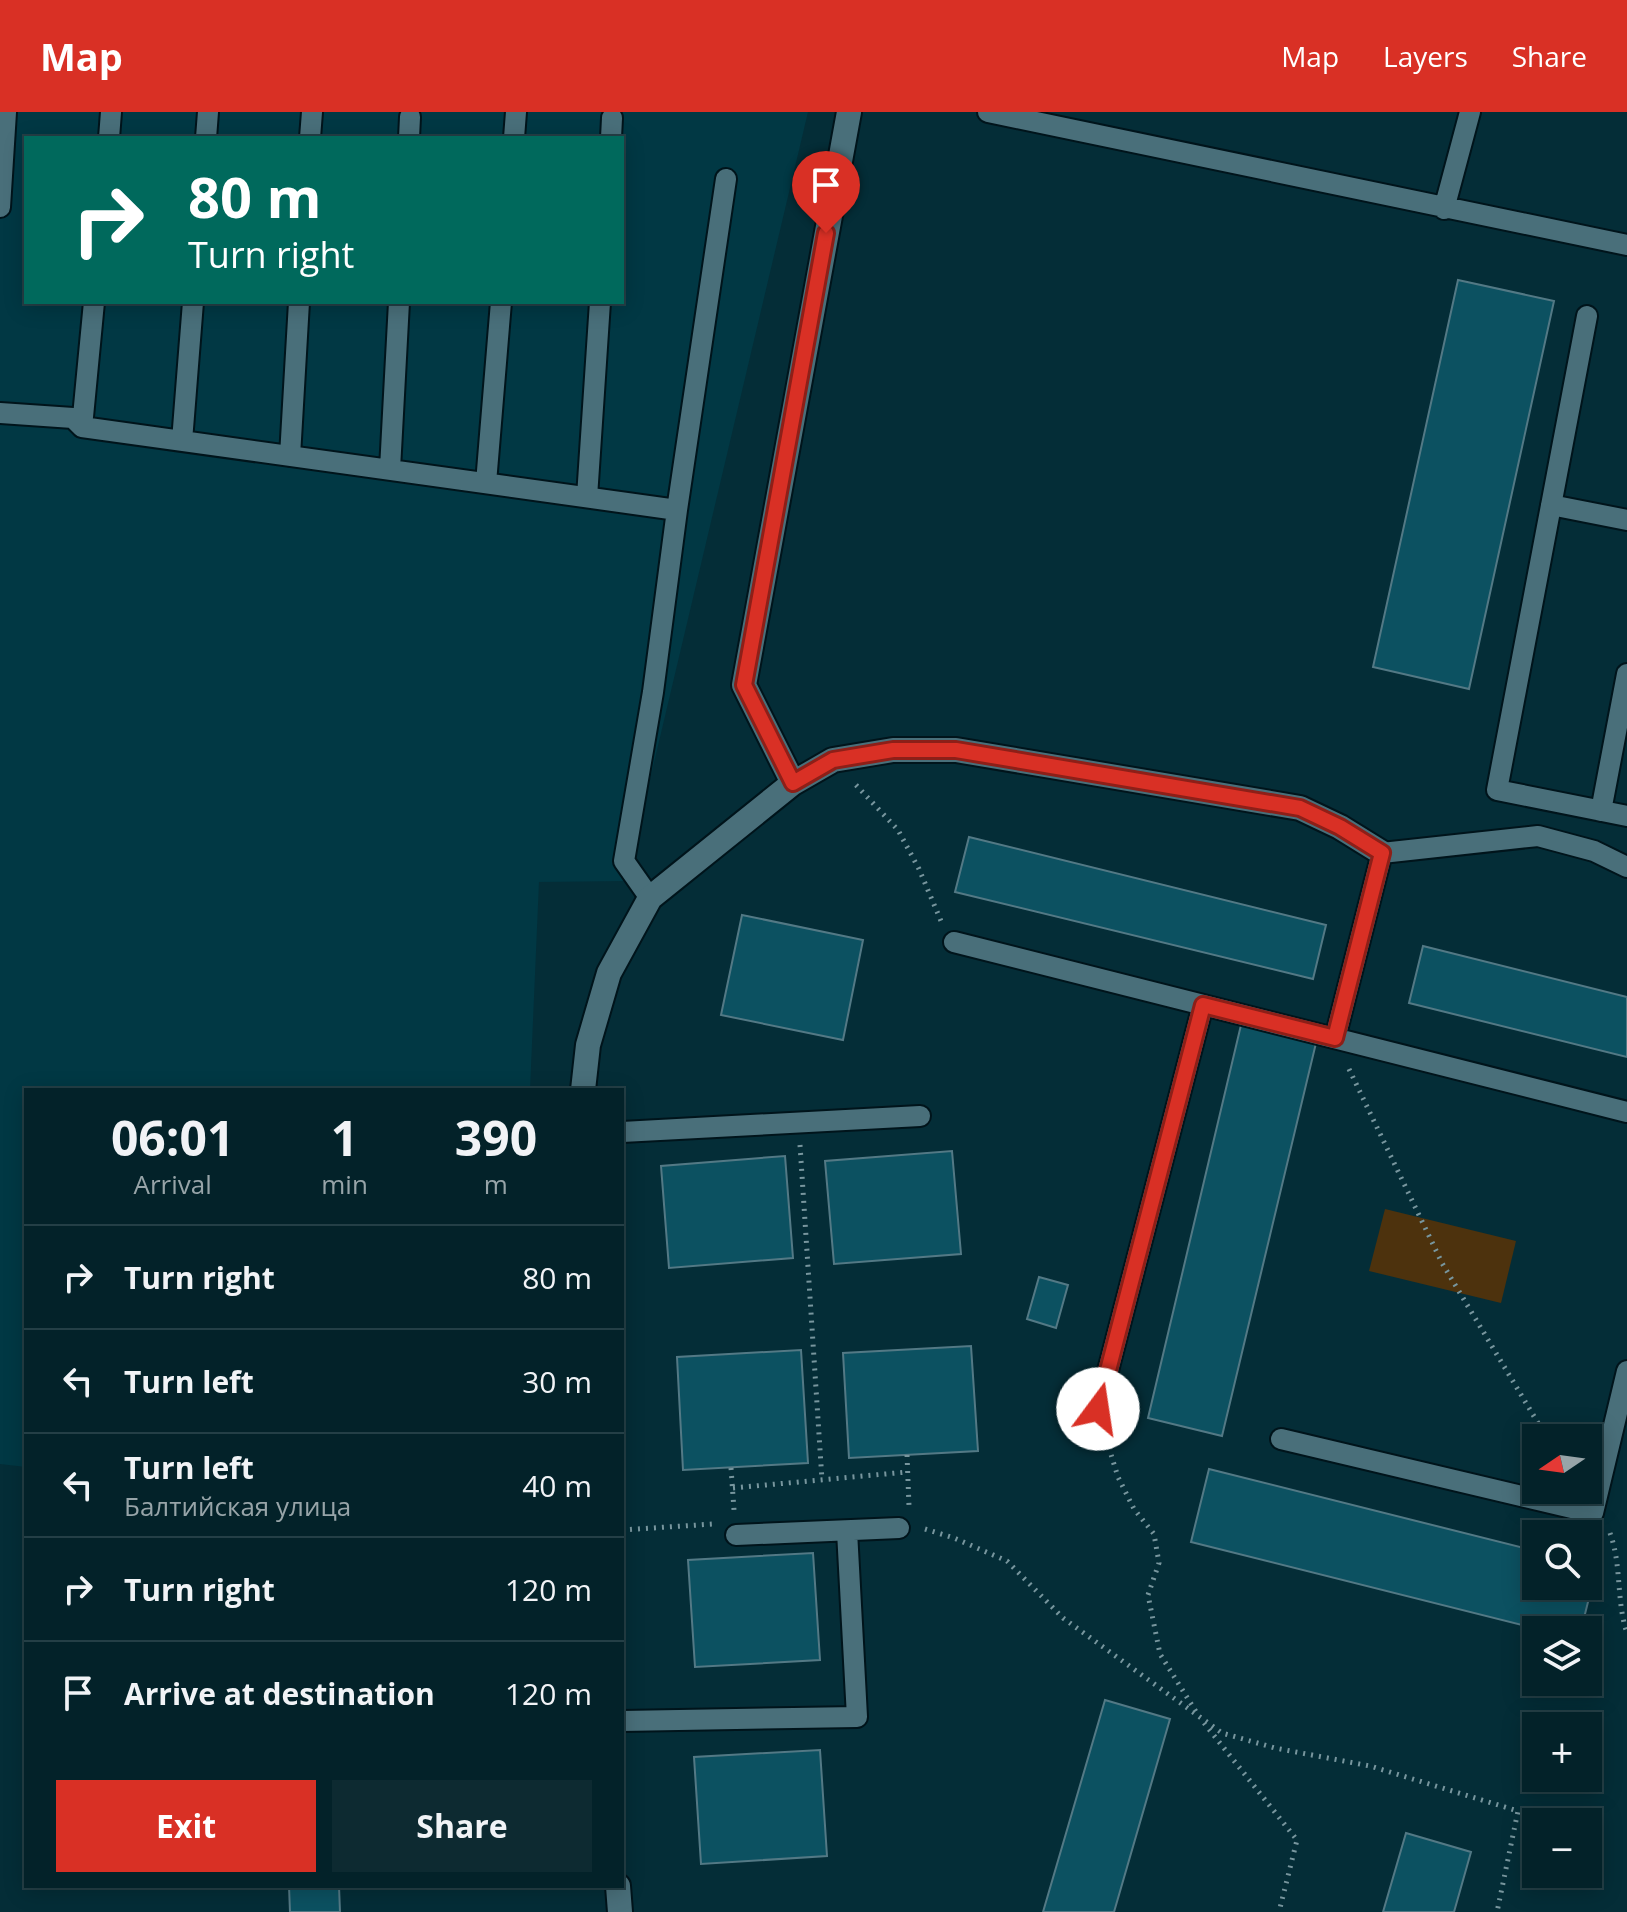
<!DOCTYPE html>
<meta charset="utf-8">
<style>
:root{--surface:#032229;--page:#0d2a31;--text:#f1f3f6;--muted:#97a4a8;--line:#243f46;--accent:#d93025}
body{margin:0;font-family:"Open Sans",sans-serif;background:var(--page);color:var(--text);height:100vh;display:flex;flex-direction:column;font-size:30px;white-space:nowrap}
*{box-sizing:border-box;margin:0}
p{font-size:26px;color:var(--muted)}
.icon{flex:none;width:44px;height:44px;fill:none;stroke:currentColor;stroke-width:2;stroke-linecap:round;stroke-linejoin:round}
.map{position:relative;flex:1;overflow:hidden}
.details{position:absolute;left:24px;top:976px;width:600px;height:800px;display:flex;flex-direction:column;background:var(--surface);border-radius:0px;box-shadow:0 4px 20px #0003,0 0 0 2px var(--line)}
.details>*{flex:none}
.top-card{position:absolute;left:24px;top:24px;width:600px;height:168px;border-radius:0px;box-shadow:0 4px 20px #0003,0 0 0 2px var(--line);background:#00695c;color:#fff;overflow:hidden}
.needle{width:52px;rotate:257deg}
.buttons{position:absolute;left:1522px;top:1312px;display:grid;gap:16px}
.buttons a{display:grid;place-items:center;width:80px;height:80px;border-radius:0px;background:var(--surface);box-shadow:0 4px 20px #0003,0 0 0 2px var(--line);font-size:40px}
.pin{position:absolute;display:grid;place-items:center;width:68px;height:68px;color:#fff;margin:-82px -34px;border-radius:50% 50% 50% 0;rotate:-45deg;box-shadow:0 0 8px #0007}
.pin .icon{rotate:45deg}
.me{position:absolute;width:88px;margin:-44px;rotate:14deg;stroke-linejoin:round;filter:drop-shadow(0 0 6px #0008)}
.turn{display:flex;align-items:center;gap:28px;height:168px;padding:0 32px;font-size:36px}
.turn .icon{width:104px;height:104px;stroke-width:2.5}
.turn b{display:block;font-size:56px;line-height:68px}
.eta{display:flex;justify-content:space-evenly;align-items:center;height:136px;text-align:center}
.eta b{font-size:48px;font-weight:700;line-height:56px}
.button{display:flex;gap:16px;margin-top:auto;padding:16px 32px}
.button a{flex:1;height:92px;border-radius:0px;background:var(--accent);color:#fff;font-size:32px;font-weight:700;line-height:92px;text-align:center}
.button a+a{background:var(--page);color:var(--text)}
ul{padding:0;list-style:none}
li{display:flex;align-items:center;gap:24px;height:104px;padding:0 32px;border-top:2px solid var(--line)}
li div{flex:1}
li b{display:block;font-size:30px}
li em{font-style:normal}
header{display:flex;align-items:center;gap:48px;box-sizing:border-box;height:112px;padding:0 40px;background:var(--accent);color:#fff}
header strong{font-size:38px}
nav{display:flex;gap:44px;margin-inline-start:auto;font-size:28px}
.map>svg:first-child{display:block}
.built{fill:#013844;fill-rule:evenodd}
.green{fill:#4d320d}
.building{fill:#0c5161;stroke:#537985;stroke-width:2}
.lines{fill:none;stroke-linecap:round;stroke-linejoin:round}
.lane-casing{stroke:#00141b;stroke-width:24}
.street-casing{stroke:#00141b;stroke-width:28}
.path{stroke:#78969e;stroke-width:5;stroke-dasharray:2 6;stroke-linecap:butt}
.lane{stroke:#496f7a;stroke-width:20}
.street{stroke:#496f7a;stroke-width:24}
.route-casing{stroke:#8d1f18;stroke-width:20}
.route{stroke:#d93025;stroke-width:14}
</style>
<header>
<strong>Map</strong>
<nav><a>Map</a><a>Layers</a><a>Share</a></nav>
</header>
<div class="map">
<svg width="1627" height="1800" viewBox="0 0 1627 1800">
<rect width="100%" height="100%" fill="#042d37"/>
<path class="built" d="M 0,0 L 808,0 L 626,769 L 539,770 L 530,978 L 26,978 L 26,1355 L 0,1352 ZM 26,26 L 622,26 L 622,190 L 26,190 Z"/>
<path class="green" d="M 1385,1097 L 1516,1129 L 1501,1191 L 1369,1159 Z"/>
<path class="building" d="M 1458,168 L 1554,189 L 1469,577 L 1373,555 Z
M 969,725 L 1326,813 L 1313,867 L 955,780 Z
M 742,803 L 863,828 L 843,928 L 721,903 Z
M 1423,834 L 1627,885 L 1627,945 L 1409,891 Z
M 1241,913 L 1316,931 L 1222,1324 L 1148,1306 Z
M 952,1039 L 961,1142 L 834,1152 L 825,1049 Z
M 785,1044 L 793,1146 L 669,1156 L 661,1054 Z
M 1039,1165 L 1068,1173 L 1056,1216 L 1027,1207 Z
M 971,1234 L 978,1339 L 849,1346 L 843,1241 Z
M 801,1238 L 808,1351 L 683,1358 L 677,1245 Z
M 1209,1357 L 1536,1439 L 1536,1474 L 1588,1474 L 1588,1452 L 1597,1454 L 1581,1518 L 1542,1518 L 1191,1430 Z
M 813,1441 L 820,1548 L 695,1555 L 688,1448 Z
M 1105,1588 L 1170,1607 L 1114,1800 L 1043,1800 Z
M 820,1638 L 827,1744 L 701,1752 L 694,1645 Z
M 1406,1721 L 1471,1740 L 1454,1800 L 1383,1800 Z
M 289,1774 L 339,1774 L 340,1800 L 290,1800 Z"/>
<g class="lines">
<g class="lane-casing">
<path id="lane" d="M 988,0 L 1627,133
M 109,26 L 111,0
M 206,26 L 208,0
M 310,26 L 312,0
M 409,26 L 410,5
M 514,26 L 516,0
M 611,26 L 612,6
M 0,95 L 6,0
M 1444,97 L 1470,0
M 1587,204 L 1497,678 L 1627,704
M 0,301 L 73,306 L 82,315 L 677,398
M 82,315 L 94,190
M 182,329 L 193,190
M 290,344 L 299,190
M 390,357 L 399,190
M 486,371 L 501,190
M 587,385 L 600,190
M 1551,393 L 1627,408
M 1601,699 L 1627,562
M 650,786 L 624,749 L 653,580 L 677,398 L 726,67
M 954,830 L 1627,1000
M 1335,926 L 1382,741 L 1538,724 L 1594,739 L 1627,755
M 622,1020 L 920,1004
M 1098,1297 L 1203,893
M 1281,1327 L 1593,1401 L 1627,1259
M 736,1423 L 899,1416
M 622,1609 L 857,1605 L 847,1419"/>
</g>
<g class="street-casing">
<path id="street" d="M 793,671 L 744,573 L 849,0
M 583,978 L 588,933 L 609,861 L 650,786 L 793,671 L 833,648 L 893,638 L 956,638 L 1300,696 L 1340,715 L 1382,741
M 618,1774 L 620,1800"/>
</g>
<path class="path" d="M 856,673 L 898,718 L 919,757 L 941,809
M 1349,957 L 1442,1151 L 1547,1326
M 800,1033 L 822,1368
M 1104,1320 L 1118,1365 L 1134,1397 L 1154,1422 L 1159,1451 L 1148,1483 L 1160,1542 L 1198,1603
M 907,1343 L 909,1394
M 731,1356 L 734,1398
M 733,1376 L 907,1360
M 925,1417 L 954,1426 L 1007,1449 L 1063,1506 L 1222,1621 L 1275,1636 L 1370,1654 L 1518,1699 L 1497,1800
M 622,1418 L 713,1412
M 1610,1421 C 1622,1454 1616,1489 1627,1521
M 1204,1611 L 1297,1728 L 1279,1800"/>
<use href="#lane" class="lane"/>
<use href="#street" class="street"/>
</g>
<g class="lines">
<g class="route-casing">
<path id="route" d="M 826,121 L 744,573 L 793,671 L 833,648 L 893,638 L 956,638 L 1300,696 L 1340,715 L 1382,741 L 1335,926 L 1203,893 L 1098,1297"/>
</g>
<use href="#route" class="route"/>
</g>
</svg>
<div class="buttons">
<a><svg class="needle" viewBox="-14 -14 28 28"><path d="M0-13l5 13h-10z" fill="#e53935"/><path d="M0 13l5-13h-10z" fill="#97a4a8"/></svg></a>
<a><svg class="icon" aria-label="search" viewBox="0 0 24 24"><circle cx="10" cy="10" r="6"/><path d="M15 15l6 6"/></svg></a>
<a><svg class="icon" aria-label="layers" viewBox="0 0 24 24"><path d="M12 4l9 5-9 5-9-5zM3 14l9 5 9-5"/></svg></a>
<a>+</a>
<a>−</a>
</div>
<div class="pin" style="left:826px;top:121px;background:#d93025"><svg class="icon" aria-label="arrive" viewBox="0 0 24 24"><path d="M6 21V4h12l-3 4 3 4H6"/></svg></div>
<svg class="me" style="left:1098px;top:1297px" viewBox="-20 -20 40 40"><circle r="19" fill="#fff"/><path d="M0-13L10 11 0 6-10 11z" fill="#d93025"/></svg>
<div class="top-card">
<div class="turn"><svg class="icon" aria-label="right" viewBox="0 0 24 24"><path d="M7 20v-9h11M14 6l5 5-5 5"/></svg><div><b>80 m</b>Turn right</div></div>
</div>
<section class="details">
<div class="eta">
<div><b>06:01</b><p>Arrival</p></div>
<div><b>1</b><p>min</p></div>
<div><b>390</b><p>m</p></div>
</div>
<ul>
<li><svg class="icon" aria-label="right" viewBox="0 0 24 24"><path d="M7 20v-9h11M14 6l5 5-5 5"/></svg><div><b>Turn right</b></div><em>80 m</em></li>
<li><svg class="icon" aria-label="left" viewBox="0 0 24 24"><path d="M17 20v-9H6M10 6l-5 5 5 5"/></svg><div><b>Turn left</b></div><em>30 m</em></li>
<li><svg class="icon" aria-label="left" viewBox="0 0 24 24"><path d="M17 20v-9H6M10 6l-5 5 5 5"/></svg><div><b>Turn left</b><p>Балтийская улица</p></div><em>40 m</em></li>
<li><svg class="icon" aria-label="right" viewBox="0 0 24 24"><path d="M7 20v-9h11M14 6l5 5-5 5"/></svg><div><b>Turn right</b></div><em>120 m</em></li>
<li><svg class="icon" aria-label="arrive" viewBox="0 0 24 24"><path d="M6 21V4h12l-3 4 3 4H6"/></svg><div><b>Arrive at destination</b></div><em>120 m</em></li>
</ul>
<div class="button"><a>Exit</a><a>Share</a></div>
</section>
</div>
